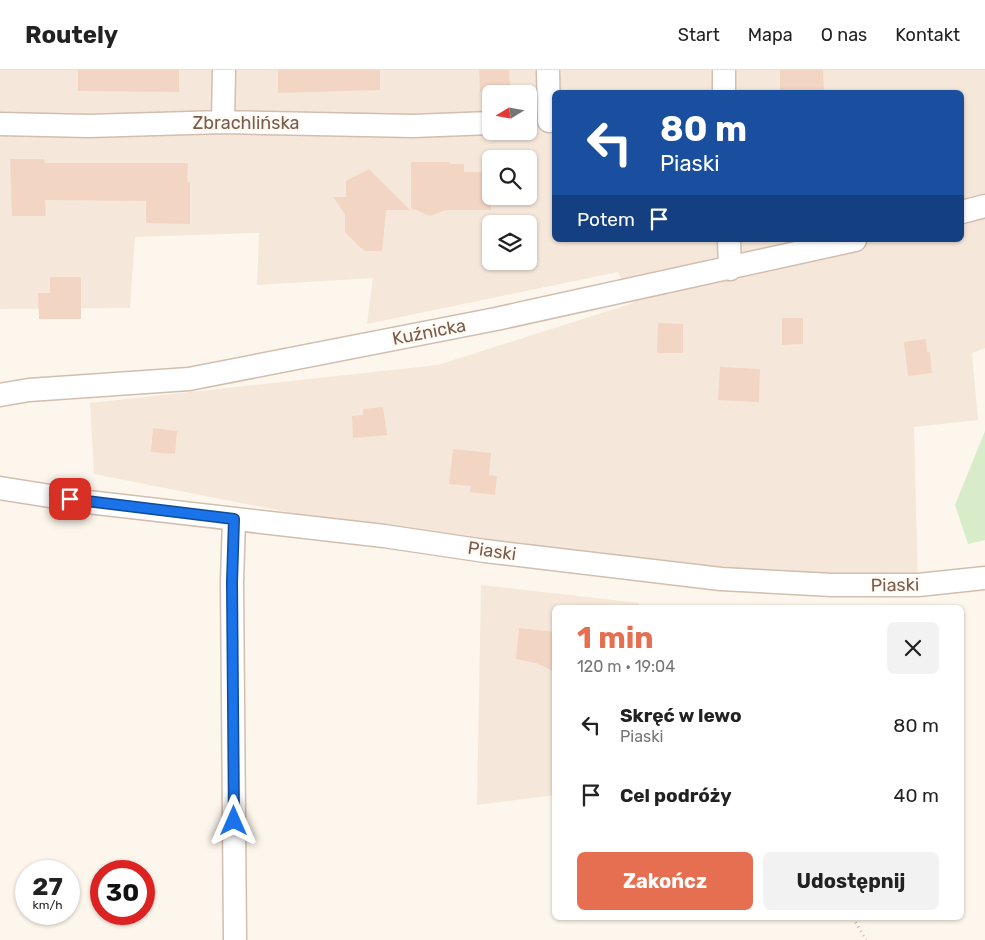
<!DOCTYPE html>
<html lang="pl">
<meta charset="utf-8">
<style>
:root{--surface:#fff;--page:#f2f2f2;--text:#222;--muted:#767676;--line:#e0e0e0;--accent:#e76f51}
body{margin:0;font-family:Rubik,sans-serif;background:var(--page);color:var(--text);height:100vh;display:flex;flex-direction:column;font-size:19px;white-space:nowrap}
*{box-sizing:border-box;margin:0}
p{font-size:16px;color:var(--muted)}
.icon{flex:none;width:28px;height:28px;fill:none;stroke:currentColor;stroke-width:2;stroke-linecap:round;stroke-linejoin:round}
.map{position:relative;flex:1;overflow:hidden}
.sheet{position:absolute;left:552px;top:535px;width:412px;height:315px;display:flex;flex-direction:column;background:var(--surface);border-radius:8px;box-shadow:0 1px 4px #0004}
.sheet>*{flex:none}
.top-card{position:absolute;left:552px;top:20px;width:412px;height:152px;border-radius:8px;box-shadow:0 1px 4px #0004;background:#1a4fa0;color:#fff;overflow:hidden}
.needle{width:32px;rotate:259deg}
.controls{position:absolute;left:482px;top:15px;display:grid;gap:10px}
.controls a{display:grid;place-items:center;width:55px;height:55px;border-radius:8px;background:var(--surface);box-shadow:0 1px 4px #0004;font-size:25px}
.speed{position:absolute;left:15px;top:790px;display:flex;gap:10px;font-size:25px;font-weight:700;text-align:center}
.speed>*{display:grid;place-content:center;width:65px;height:65px;border-radius:50%;background:var(--surface);box-shadow:0 1px 4px #0004;line-height:1}
.speed small{font-size:12px;font-weight:400}
.speed .limit{border:8px solid #d22;background:#fff;color:#111}
.pin{position:absolute;display:grid;place-items:center;width:42px;height:42px;color:#fff;margin:-21px;border-radius:10px;box-shadow:0 2px 8px #0006}
.me{position:absolute;width:55px;margin:-28px;rotate:0deg;stroke-linejoin:round;filter:drop-shadow(0 0 4px #0008)}
.turn{display:flex;align-items:center;gap:18px;height:105px;padding:0 25px;font-size:22px}
.turn .icon{width:65px;height:65px;stroke-width:2.5}
.turn b{display:block;font-size:35px;line-height:42px}
.then{display:flex;align-items:center;height:48px;padding:0 25px;background:#0003;gap:10px;font-size:19px}
.round{display:grid;place-items:center;flex:none;width:52px;height:52px;border-radius:8px;background:var(--page)}
.summary{display:flex;align-items:center;justify-content:space-between;height:85px;padding:0 25px}
h1{font-size:30px;font-weight:700;line-height:38px;color:var(--accent)}
.action{display:flex;gap:10px;margin-top:auto;padding:10px 25px}
.action a{flex:1;height:58px;border-radius:8px;background:var(--accent);color:#fff;font-size:20px;font-weight:700;line-height:58px;text-align:center}
.action a+a{background:var(--page);color:var(--text)}
ul{padding:0;list-style:none}
li{display:flex;align-items:center;gap:15px;height:70px;padding:0 25px}
li div{flex:1}
li b{display:block;font-size:19px}
li em{font-style:normal}
header{display:flex;align-items:center;gap:30px;box-sizing:border-box;height:70px;padding:0 25px;background:var(--surface);border-bottom:1px solid var(--line)}
header strong{font-size:24px}
nav{display:flex;gap:28px;margin-inline-start:auto;font-size:18px}
.map>svg:first-child{display:block}
.residential{fill:#f5e8da;fill-rule:evenodd}
.green{fill:#d8ecc9}
.building{fill:#f3d5c3}
.lines{fill:none;stroke-linecap:round;stroke-linejoin:round}
.street-casing{stroke:#d1beb0;stroke-width:25}
.path{stroke:#d9b8a5;stroke-width:3;stroke-dasharray:1 4;stroke-linecap:butt}
.street{stroke:#fff;stroke-width:22}
.route-casing{stroke:#114b97;stroke-width:12}
.route{stroke:#1a73e8;stroke-width:9}
.labels{text-anchor:middle;dominant-baseline:central;stroke-width:5;stroke-linejoin:round;paint-order:stroke}
.street-label{font-size:18px;fill:#7a5c4d;stroke:#fffaf3}
</style>
<header>
<strong>Routely</strong>
<nav><a>Start</a><a>Mapa</a><a>O nas</a><a>Kontakt</a></nav>
</header>
<div class="map">
<svg width="985" height="870" viewBox="0 0 985 870">
<rect width="100%" height="100%" fill="#fdf6ec"/>
<path class="residential" d="M 0,0 L 985,0 L 985,278 L 972,283 L 978,350 L 914,357 L 918,515 L 485,481 L 94,404 L 90,333 L 438,295 L 633,233 L 618,202 L 367,254 L 373,208 L 257,215 L 259,163 L 135,167 L 130,238 L 0,239 ZM 555,22 L 962,22 L 962,170 L 555,170 ZM 491,24 L 529,24 L 529,61 L 491,61 ZM 491,89 L 529,89 L 529,126 L 491,126 ZM 491,154 L 529,154 L 529,191 L 491,191 Z
M 481,515 L 639,533 L 639,537 L 555,538 L 555,725 L 477,735 Z"/>
<path class="green" d="M 985,361 L 985,470 L 968,474 L 955,435 Z"/>
<path class="building" d="M 78,0 L 179,0 L 179,22 L 78,21 Z
M 278,0 L 380,0 L 380,20 L 278,23 Z
M 479,0 L 509,0 L 510,22 L 480,22 Z
M 780,0 L 823,0 L 824,22 L 780,22 Z
M 10,89 L 44,89 L 45,93 L 188,93 L 187,112 L 190,112 L 190,154 L 146,153 L 146,131 L 45,130 L 46,146 L 12,146 Z
M 411,92 L 450,92 L 450,94 L 464,94 L 464,102 L 491,102 L 491,140 L 446,140 L 430,146 L 411,138 Z
M 369,99 L 410,140 L 386,140 L 382,181 L 364,181 L 345,162 L 345,144 L 333,127 L 346,127 L 346,111 Z
M 50,207 L 81,207 L 81,249 L 39,249 L 38,223 L 50,223 Z
M 782,248 L 803,248 L 803,274 L 782,275 Z
M 658,253 L 683,254 L 683,283 L 657,283 Z
M 926,269 L 927,282 L 930,282 L 932,303 L 908,306 L 904,272 Z
M 720,297 L 760,299 L 759,332 L 718,330 Z
M 383,337 L 387,365 L 353,368 L 352,346 L 363,345 L 363,339 Z
M 153,358 L 177,361 L 175,384 L 151,382 Z
M 453,379 L 491,383 L 489,405 L 497,406 L 495,425 L 470,422 L 471,416 L 449,414 Z
M 519,558 L 555,562 L 555,602 L 536,593 L 516,589 Z"/>
<g class="lines">
<g class="street-casing">
<path id="street" d="M 548,0 L 549,51
M 724,0 L 724,22
M 223,52 L 224,0
M 0,54 L 89,56 L 223,52 L 413,56 L 491,53
M 962,142 L 985,136
M 729,170 L 730,199
M 0,325 L 29,320 L 189,309 L 496,249 L 855,170
M 0,418 L 88,432 L 384,466 L 485,481 L 721,509 L 832,515 L 918,515 L 985,508
M 234,449 L 232,512 L 235,870"/>
</g>
<path class="path" d="M 853,848 L 866,870"/>
<use href="#street" class="street"/>
</g>
<g class="lines">
<g class="route-casing">
<path id="route" d="M 70,429 L 234,449 L 232,512 L 234,751"/>
</g>
<use href="#route" class="route"/>
</g>
<g class="labels">
<g class="street-label">
<text x="246" y="53">Zbrachlińska</text>
<text transform="translate(429 262) rotate(-11)">Kuźnicka</text>
<text transform="translate(492 481) rotate(8)">Piaski</text>
<text transform="translate(895 515) rotate(-1)">Piaski</text>
</g>
</g>
</svg>
<div class="controls">
<a><svg class="needle" viewBox="-14 -14 28 28"><path d="M0-13l5 13h-10z" fill="#e53935"/><path d="M0 13l5-13h-10z" fill="#767676"/></svg></a>
<a><svg class="icon" aria-label="search" viewBox="0 0 24 24"><circle cx="10" cy="10" r="6"/><path d="M15 15l6 6"/></svg></a>
<a><svg class="icon" aria-label="layers" viewBox="0 0 24 24"><path d="M12 4l9 5-9 5-9-5zM3 14l9 5 9-5"/></svg></a>
</div>
<div class="speed"><div>27<small>km/h</small></div><div class="limit">30</div></div>
<div class="pin" style="left:70px;top:429px;background:#d93025"><svg class="icon" aria-label="arrive" viewBox="0 0 24 24"><path d="M6 21V4h12l-3 4 3 4H6"/></svg></div>
<svg class="me" style="left:234px;top:751px" viewBox="-20 -20 40 40"><path d="M0-17L14 15 0 8-14 15z" fill="#1a73e8" stroke="#fff" stroke-width="4"/></svg>
<div class="top-card">
<div class="turn"><svg class="icon" aria-label="left" viewBox="0 0 24 24"><path d="M17 20v-9H6M10 6l-5 5 5 5"/></svg><div><b>80 m</b>Piaski</div></div>
<div class="then">Potem<svg class="icon" aria-label="arrive" viewBox="0 0 24 24"><path d="M6 21V4h12l-3 4 3 4H6"/></svg></div>
</div>
<section class="sheet">
<div class="summary"><div><h1>1 min</h1><p>120 m · 19:04</p></div><a class="round"><svg class="icon" aria-label="close" viewBox="0 0 24 24"><path d="M6 6l12 12M18 6L6 18"/></svg></a></div>
<ul>
<li><svg class="icon" aria-label="left" viewBox="0 0 24 24"><path d="M17 20v-9H6M10 6l-5 5 5 5"/></svg><div><b>Skręć w lewo</b><p>Piaski</p></div><em>80 m</em></li>
<li><svg class="icon" aria-label="arrive" viewBox="0 0 24 24"><path d="M6 21V4h12l-3 4 3 4H6"/></svg><div><b>Cel podróży</b></div><em>40 m</em></li>
</ul>
<div class="action"><a>Zakończ</a><a>Udostępnij</a></div>
</section>
</div>
